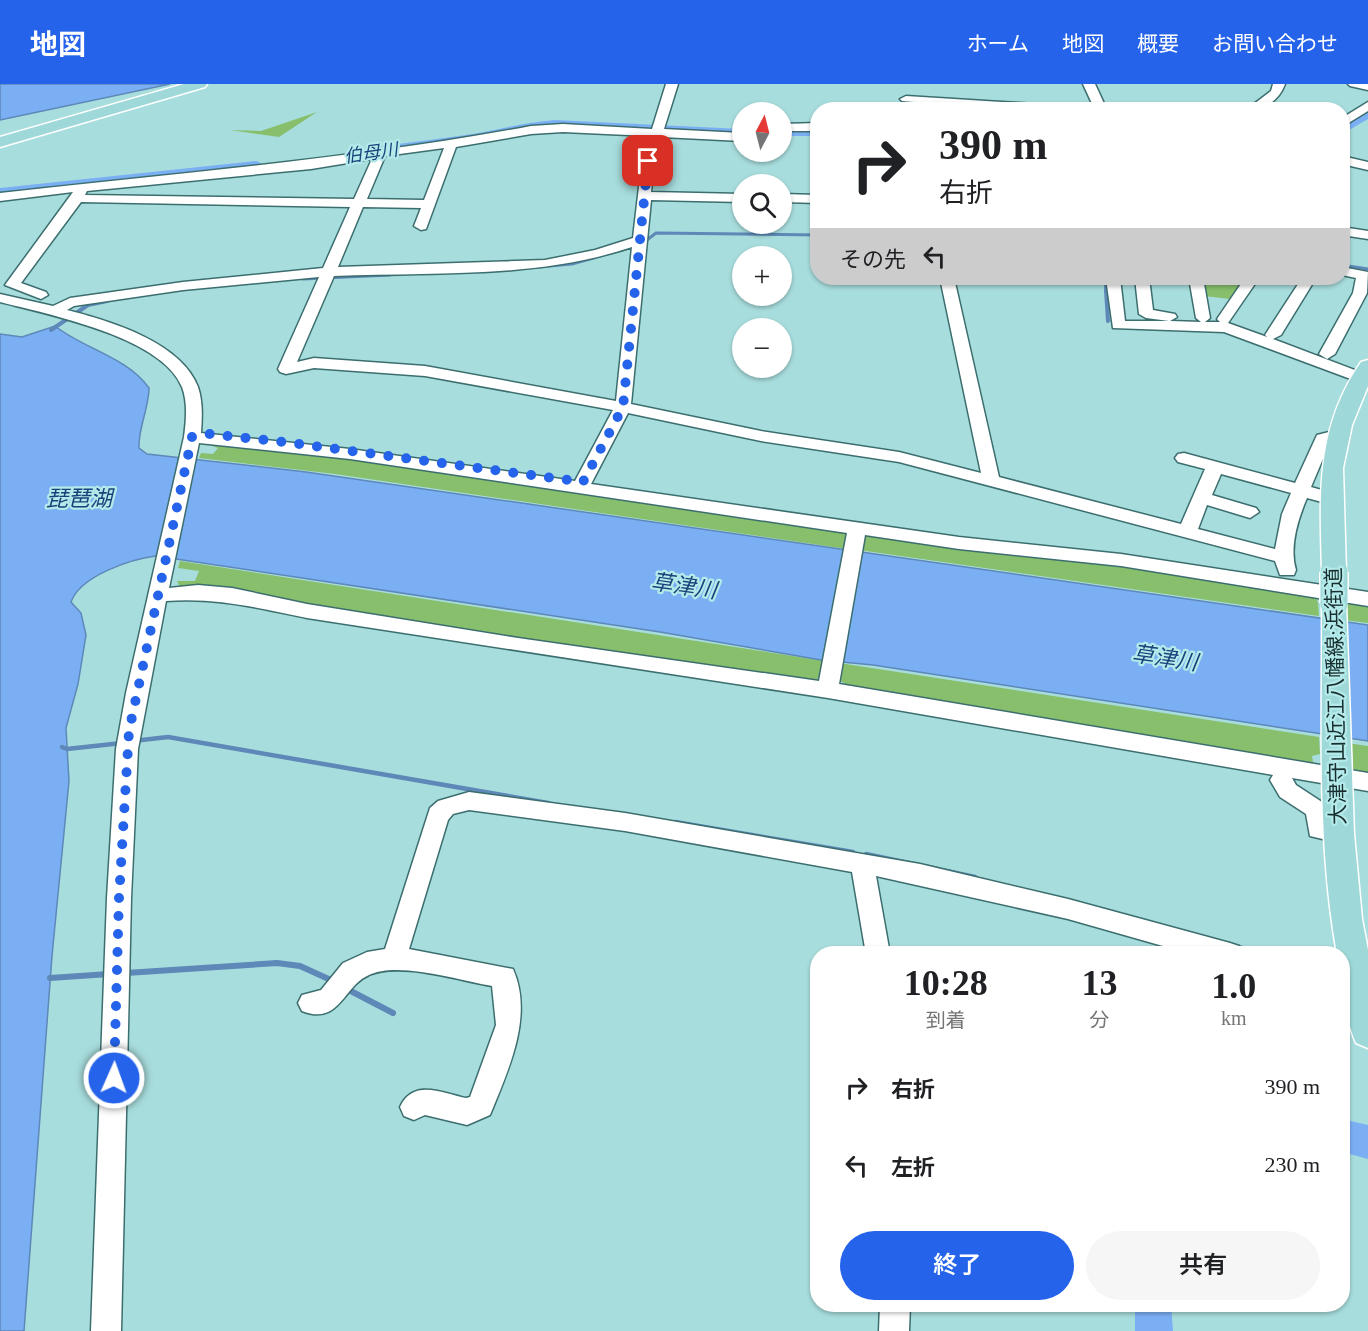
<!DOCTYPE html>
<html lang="ja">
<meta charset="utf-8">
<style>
:root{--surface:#fff;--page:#f6f6f6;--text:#202124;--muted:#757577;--accent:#2563eb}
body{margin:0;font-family:"Times New Roman","Noto Sans JP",serif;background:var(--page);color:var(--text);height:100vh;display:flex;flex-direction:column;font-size:22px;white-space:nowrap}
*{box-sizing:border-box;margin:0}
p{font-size:20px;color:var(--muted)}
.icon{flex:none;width:33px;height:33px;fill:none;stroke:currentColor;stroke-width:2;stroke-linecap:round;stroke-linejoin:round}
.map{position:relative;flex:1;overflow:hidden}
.details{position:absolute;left:810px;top:862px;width:540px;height:366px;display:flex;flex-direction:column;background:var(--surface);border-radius:24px;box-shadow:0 2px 4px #0004}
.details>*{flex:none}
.top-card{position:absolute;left:810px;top:18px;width:540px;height:183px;border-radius:24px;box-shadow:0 2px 4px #0004;background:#fff;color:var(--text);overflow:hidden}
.needle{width:39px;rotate:7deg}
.fabs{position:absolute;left:732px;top:18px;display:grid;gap:12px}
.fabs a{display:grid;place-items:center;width:60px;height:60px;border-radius:50%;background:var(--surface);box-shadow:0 2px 4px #0004;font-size:30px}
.pin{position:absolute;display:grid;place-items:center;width:51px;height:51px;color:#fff;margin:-26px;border-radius:12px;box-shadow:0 3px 9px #0006}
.me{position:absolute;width:66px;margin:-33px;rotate:2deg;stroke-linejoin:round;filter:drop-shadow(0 0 4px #0008)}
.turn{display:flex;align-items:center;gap:21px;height:126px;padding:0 30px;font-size:27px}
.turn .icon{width:78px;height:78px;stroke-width:2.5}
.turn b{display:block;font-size:42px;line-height:51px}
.then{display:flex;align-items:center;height:57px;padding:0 30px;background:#0003;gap:12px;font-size:22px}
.eta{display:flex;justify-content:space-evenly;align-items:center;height:102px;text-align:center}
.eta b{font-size:36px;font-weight:600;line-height:42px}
.cta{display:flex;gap:12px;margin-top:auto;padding:12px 30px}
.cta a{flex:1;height:69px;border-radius:36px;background:var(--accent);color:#fff;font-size:24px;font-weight:600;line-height:69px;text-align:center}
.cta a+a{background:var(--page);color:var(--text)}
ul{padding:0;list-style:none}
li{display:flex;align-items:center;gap:18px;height:78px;padding:0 30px}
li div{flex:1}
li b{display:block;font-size:22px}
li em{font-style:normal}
header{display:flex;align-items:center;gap:36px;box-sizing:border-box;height:84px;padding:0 30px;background:var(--accent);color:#fff}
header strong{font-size:28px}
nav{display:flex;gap:33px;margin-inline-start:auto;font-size:21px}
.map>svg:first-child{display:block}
.green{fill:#87bf6c}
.water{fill:#7baff4;stroke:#5d88b8;stroke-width:1.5}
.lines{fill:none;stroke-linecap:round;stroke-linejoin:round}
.stream-far3{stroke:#5d88b8;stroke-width:3}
.stream-far2{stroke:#5d88b8;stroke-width:4}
.stream-far1{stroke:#5d88b8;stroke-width:4.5}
.stream{stroke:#5d88b8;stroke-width:6}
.river{fill:#7baff4;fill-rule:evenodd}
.minor-casing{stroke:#3c6e6f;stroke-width:3}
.major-casing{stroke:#fff;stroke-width:3}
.minor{fill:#fff;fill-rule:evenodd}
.major{fill:#9ed8d8;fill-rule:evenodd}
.major-bridge-casing{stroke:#fff;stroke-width:30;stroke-linecap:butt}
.major-bridge{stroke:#9ed8d8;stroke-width:27}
.route{stroke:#2563eb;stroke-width:10;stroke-dasharray:0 18}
.labels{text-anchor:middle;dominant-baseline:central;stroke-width:4.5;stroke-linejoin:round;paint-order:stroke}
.far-water-label{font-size:18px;font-style:italic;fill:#184279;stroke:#b4eaea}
.street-label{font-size:21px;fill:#182d2d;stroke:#b4eaea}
.water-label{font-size:22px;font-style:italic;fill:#184279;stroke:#b4eaea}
</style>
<header>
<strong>地図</strong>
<nav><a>ホーム</a><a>地図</a><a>概要</a><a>お問い合わせ</a></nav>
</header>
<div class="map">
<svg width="1368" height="1247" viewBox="0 0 1368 1247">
<rect width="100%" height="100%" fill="#a8dddd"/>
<path class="green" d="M 317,28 L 279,53 L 230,46 L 261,47 Z
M 1201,194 L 1245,194 L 1230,215 L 1204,212 Z
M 209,357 L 408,380 L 844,448 L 848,452 L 847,465 L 335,390 L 199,374 L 201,369 L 213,370 L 218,364 L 206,360 Z
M 867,448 L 1099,477 L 1315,510 L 1318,519 L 1319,532 L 859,466 L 862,454 Z
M 180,477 L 825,577 L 821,593 L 811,599 L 181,505 L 177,497 L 195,497 L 199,487 L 178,484 Z
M 1347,516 L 1368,519 L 1368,539 L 1344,536 Z
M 839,579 L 1319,653 L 1320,670 L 1312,672 L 1314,684 L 847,605 L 846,600 L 836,595 Z
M 1347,659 L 1368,662 L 1368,693 C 1344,688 1349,681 1347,659 Z"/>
<path class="water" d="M 0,0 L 170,0 L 0,36 Z
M 55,242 C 84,265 127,273 149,304 C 149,324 138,344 139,364 L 147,370 L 306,388 L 1368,541 L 1368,657 L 873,581 L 821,576 L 660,548 L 156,472 C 131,475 80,492 71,518 L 81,529 L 86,551 L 78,600 L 66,644 L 69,697 L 52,872 L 24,1247 L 0,1247 L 0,250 L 22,253 Z"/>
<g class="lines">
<path class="stream-far3" d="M 643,159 L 656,149 L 818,151
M 1342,181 L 1368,185
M 506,186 L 572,180 L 636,162
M 1105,194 L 1106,208
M 303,195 L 390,191"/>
<path class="stream-far2" d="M 1106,206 L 1108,237
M 51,246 L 88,221 L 107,217"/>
<path class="stream-far1" d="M 133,657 L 168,653 L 548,719
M 62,663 L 67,665 L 122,659
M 675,738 L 853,768
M 866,770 L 975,793"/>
<path class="stream" d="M 1235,863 L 1262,870
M 126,889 L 277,879 L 300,882 L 333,897
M 50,894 L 109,890
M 345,904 L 393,929"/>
<path class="river" d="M 1368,24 L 1368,35 L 1342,50 L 1342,39 Z
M 555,36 L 742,45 L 742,53 L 555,44 L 520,47 L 474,58 L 416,64 L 350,77 L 342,72 L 350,67 C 391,60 432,56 473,50 C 501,45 527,38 555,36 Z
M 782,44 L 818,44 L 818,52 L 782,52 Z
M 257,77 L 265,82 L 262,85 L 0,114 L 0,104 Z
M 1342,1035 L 1368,1041 L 1368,1075 L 1342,1068 Z
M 1135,1221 L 1171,1221 L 1173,1247 L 1135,1247 Z"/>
<g class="minor-casing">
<path id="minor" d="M 666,0 L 678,0 L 664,45 L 742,49 L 742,57 L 662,53 L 654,77 L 651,108 L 742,110 L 742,118 L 651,116 L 631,320 L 761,347 L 899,368 L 981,389 L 940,194 L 954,194 L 999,393 L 1181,440 L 1205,385 L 1178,378 L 1175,374 L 1178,370 L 1184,369 L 1295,399 L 1317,351 L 1337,346 L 1345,351 L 1343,355 L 1330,358 L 1311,403 L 1339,411 L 1342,415 L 1333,421 L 1307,414 C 1298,435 1289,463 1296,486 L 1294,491 L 1280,491 L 1275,477 L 899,378 L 761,357 L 628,329 L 591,400 L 959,453 L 1121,470 L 1368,508 L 1368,522 L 1121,482 L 959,465 L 865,451 L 839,600 L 1368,689 L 1368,707 L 1292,694 L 1296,701 L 1325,720 L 1329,738 L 1347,743 L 1350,750 L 1347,757 L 1339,759 L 1310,752 L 1306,730 L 1280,713 L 1270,696 L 1273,691 L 828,614 L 307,534 C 259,524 215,513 166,517 L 138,665 L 131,814 L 121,1247 L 91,1247 L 107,814 L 116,665 L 126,609 L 184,353 C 186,337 188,319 182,303 C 162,253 47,230 0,218 L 0,210 L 53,222 L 70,214 L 183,198 L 323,184 L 350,123 L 81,118 L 21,199 L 46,208 L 48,211 L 41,215 L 5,201 L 73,108 L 0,117 L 0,109 C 177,89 356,75 531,42 L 563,40 L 652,45 ZM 563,48 L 650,52 L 642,77 L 633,154 L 595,166 L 545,176 L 338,183 L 363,123 L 421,124 L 414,142 L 421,146 L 426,145 L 456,63 L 531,50 ZM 444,64 L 424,116 L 367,115 L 385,72 ZM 372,75 L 354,115 L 85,111 L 87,107 L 311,85 ZM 632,163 L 616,317 L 425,282 L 314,274 L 297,278 L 334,192 C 433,188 537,195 632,163 ZM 319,193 L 278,285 L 280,288 L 286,290 L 314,284 L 425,292 L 613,326 L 575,397 L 350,365 L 201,349 C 202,334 203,318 198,303 C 181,258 110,237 67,226 L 74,222 L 183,206 ZM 199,359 L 350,375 L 847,449 L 819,597 L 518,554 L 307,520 L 232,504 L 198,501 L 169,504 ZM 1221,390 L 1291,409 L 1282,430 L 1275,465 L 1198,445 L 1207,421 L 1250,434 L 1259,428 L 1256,424 L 1212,411 Z
M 1083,0 L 1095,0 L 1107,26 L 1095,26 Z
M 1273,0 L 1285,0 C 1279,17 1264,26 1246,26 L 1271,7 Z
M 1348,0 L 1368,0 L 1368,6 L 1350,2 Z
M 906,12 L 1066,22 L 1072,26 L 1008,26 L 902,17 L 900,15 Z
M 1368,18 L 1368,27 L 1342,43 L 1342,34 Z
M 818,39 L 818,47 L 782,47 L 782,40 Z
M 1342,72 L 1368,78 L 1368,86 L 1342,80 Z
M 782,110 L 818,111 L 818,119 L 782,118 Z
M 1342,143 L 1368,147 L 1368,155 L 1342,151 Z
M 1342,183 L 1368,188 L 1367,209 L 1335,270 L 1327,275 L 1319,270 L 1353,209 L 1356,194 L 1342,191 Z
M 1106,194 L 1120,194 L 1125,237 L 1169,237 L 1146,234 L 1139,230 L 1135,194 L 1149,194 L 1153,226 L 1175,230 L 1177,233 L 1170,237 L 1201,238 L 1196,234 L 1189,194 L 1203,194 L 1210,234 L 1205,238 L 1220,238 L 1217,235 L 1245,194 L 1259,194 L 1228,239 L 1267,253 L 1265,251 L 1302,194 L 1316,194 L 1281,251 L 1273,255 L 1368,291 L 1368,297 L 1356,297 L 1224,248 L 1113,244 Z
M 469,708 L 625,729 L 920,780 L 1068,815 L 1230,859 L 1239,862 L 1242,870 L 1191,870 L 1068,835 L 876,792 L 890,870 L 866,870 L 852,788 L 625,747 L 469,726 L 453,730 L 448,736 L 409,865 L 513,885 C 534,932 508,987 490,1031 L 467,1041 L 425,1031 L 414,1036 L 404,1032 L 400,1023 C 413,994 443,1009 466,1014 L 470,1013 L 496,941 L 492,902 C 460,897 399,877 369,891 C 343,902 340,942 302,927 L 298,919 L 302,911 L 321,906 L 343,879 L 367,868 L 385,865 L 430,724 L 438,717 Z
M 880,1221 L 910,1221 L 909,1247 L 879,1247 Z"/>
</g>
<g class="major-casing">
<path id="major" d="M 184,0 L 207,0 L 205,3 L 0,63 L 0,53 Z
M 1368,276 L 1368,302 L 1352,341 L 1343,384 L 1346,488 L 1343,494 L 1334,496 L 1325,494 L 1322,488 C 1320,411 1315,345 1361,278 Z
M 1334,510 L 1343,513 L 1346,519 L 1354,750 L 1362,835 L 1368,866 L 1368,964 L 1356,959 C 1344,932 1342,900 1342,870 L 1337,870 C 1316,755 1323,635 1322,519 L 1325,513 Z"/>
</g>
<use href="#minor" class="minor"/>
<use href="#major" class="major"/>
<g class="major-bridge-casing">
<path id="major-bridge" d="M 1334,488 L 1334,519"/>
</g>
<use href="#major-bridge" class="major-bridge"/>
</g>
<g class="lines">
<path class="route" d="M 114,994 L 119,814 L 129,647 L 192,353 L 209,350 L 284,358 L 583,398 L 623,323 L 648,77"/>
</g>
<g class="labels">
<g class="far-water-label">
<text transform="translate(371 69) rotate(-8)">伯母川</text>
</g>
<g class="street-label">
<text transform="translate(1336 612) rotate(-91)">大津守山近江八幡線;浜街道</text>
</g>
<g class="water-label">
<text x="79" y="414">琵琶湖</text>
<text transform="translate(684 502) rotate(8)">草津川</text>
<text transform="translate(1165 574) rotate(8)">草津川</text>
</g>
</g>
</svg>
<div class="fabs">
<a><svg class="needle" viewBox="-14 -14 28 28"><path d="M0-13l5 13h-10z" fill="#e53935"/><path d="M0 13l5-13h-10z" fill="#757577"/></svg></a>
<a><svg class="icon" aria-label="search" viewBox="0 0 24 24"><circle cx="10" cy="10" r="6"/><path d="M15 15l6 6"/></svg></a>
<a>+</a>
<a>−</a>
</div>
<div class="pin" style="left:648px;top:77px;background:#d93025"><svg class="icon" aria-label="arrive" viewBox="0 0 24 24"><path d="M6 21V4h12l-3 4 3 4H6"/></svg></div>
<svg class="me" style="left:114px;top:994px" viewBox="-20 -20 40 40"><circle r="17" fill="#2563eb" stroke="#fff" stroke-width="3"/><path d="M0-11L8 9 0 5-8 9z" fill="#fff"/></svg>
<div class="top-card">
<div class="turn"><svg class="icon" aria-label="right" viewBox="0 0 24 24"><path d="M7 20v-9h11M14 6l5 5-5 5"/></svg><div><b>390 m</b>右折</div></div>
<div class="then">その先<svg class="icon" aria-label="left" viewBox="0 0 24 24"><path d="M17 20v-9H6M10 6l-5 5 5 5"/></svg></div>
</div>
<section class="details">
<div class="eta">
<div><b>10:28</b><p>到着</p></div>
<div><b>13</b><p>分</p></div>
<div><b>1.0</b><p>km</p></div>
</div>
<ul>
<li><svg class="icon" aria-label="right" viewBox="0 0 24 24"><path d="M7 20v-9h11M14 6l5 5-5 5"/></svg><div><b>右折</b></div><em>390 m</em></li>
<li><svg class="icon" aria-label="left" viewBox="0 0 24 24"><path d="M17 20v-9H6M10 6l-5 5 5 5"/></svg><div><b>左折</b></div><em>230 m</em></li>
</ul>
<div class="cta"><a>終了</a><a>共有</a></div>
</section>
</div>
